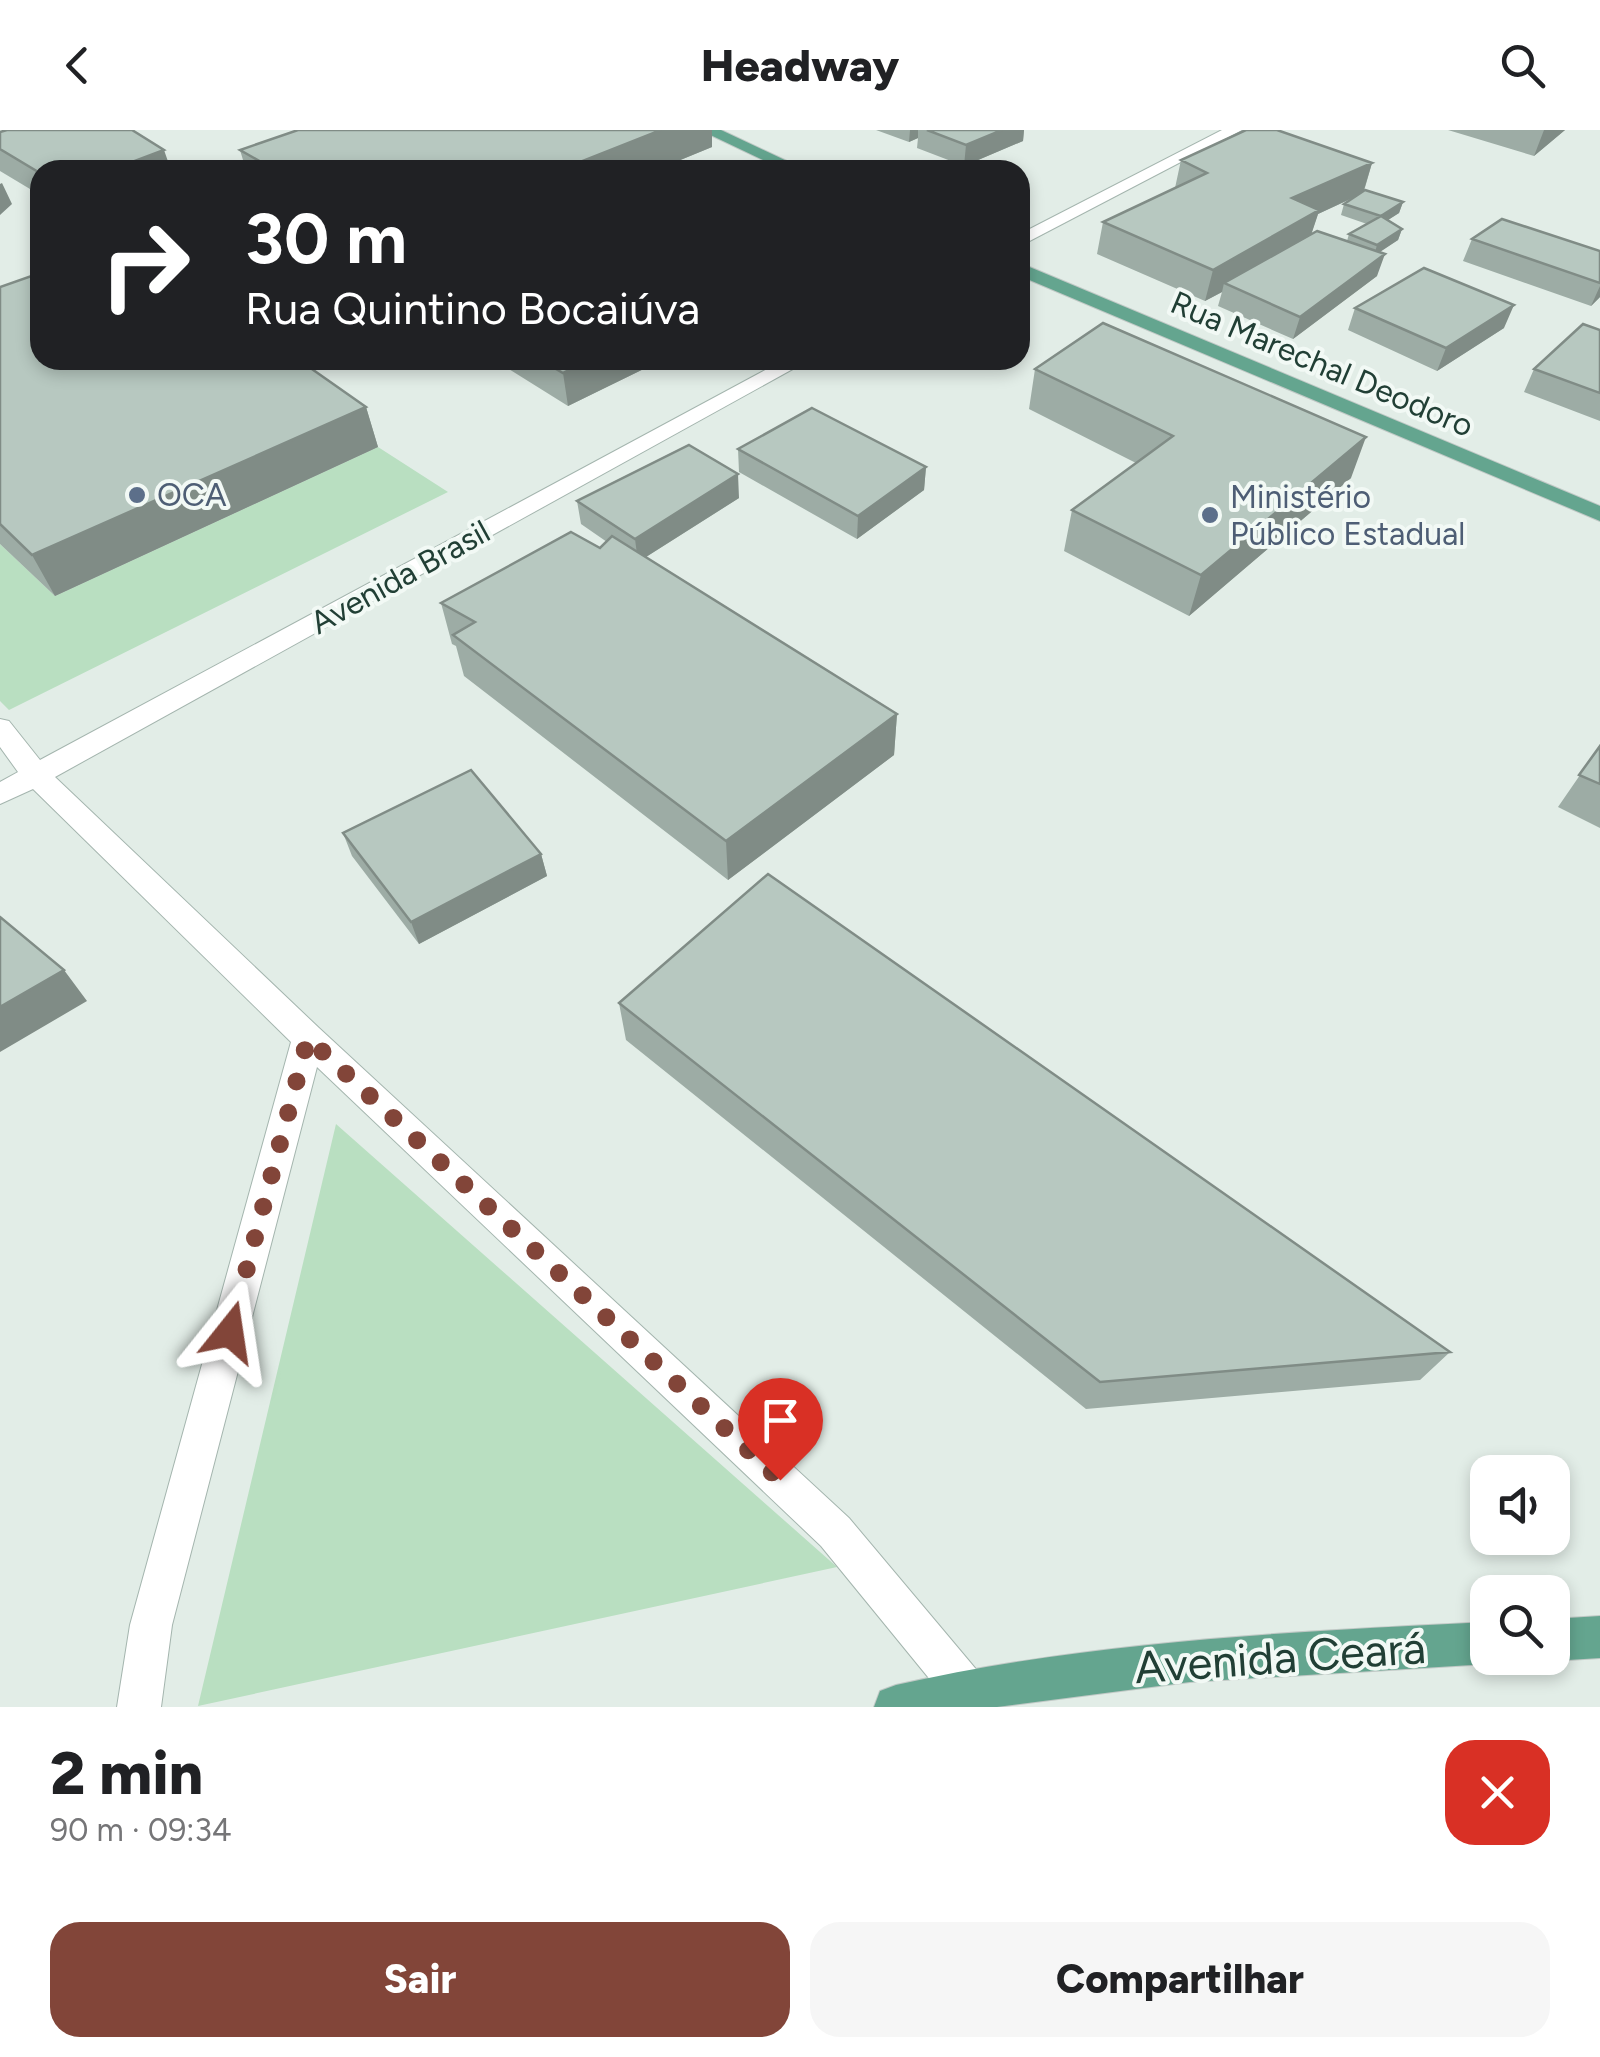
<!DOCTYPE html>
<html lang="pt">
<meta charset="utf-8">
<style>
:root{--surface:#fff;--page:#f6f6f6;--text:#202124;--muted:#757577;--accent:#824539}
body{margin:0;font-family:Figtree,sans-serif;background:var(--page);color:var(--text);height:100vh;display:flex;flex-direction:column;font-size:38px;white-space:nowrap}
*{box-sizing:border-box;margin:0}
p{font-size:32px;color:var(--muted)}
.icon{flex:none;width:55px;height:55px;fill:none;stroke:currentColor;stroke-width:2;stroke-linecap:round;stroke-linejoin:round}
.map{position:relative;height:1577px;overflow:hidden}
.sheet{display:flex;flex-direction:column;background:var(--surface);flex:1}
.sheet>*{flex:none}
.guide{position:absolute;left:30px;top:30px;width:1000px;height:210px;border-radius:30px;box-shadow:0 5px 15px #0003;background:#202124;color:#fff;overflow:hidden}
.tools{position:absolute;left:1470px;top:1325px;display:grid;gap:20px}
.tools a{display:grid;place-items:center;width:100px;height:100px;border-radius:20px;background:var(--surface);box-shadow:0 5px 15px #0003;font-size:50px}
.pin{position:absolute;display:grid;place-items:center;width:85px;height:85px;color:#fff;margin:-102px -42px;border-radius:50% 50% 50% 0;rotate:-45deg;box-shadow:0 0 10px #0007}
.pin .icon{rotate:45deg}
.me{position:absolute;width:110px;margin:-55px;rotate:15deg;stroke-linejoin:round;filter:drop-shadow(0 0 8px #0008)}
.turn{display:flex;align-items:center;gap:35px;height:210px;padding:0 50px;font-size:45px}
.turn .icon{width:130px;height:130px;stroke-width:2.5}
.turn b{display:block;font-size:70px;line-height:85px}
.round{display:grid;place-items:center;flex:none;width:105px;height:105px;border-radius:30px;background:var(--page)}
.head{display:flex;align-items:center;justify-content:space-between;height:170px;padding:0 50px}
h1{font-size:60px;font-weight:800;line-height:75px}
.button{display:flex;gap:20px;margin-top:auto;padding:20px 50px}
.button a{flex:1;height:115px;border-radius:30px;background:var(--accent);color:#fff;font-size:40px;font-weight:800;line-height:115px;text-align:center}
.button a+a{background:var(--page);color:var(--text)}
header{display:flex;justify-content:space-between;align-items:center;height:130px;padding:0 50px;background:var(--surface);font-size:45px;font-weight:800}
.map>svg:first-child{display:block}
.green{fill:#b9dfc1}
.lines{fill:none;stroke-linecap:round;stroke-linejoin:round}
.minor-casing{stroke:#a4b5ae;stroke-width:2}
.major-casing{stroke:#c1c9c6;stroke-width:2}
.minor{fill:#fff;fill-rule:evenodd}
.major{fill:#64a58f;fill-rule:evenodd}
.wall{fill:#9daca5;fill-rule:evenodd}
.shaded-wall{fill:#808c86}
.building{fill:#b7c8c0;stroke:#808c86;stroke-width:2.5}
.route{stroke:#824539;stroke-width:18;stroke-dasharray:0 32.4}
.service-dot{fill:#5c6f8a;stroke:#f2f9f5;stroke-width:4}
.labels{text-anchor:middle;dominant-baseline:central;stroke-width:8;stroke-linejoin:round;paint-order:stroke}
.far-street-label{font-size:32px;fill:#213f35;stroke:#f2f9f5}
.far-service-label{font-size:32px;fill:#4e5e75;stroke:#f2f9f5;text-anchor:start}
.near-street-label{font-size:45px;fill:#213f35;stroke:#f2f9f5}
</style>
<header><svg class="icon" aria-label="back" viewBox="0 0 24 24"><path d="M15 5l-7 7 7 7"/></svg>Headway<svg class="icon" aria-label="search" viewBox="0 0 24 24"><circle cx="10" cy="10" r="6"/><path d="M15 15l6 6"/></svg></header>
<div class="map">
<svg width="1600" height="1577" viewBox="0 0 1600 1577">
<rect width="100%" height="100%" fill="#e2ede7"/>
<path class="green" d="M 378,317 L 448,362 L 9,580 L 0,571 L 0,414 L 55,466 Z
M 336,994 L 837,1437 L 198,1576 Z"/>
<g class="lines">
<g class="minor-casing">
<path id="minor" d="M 1222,0 L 1242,0 L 1020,116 L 1020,104 Z
M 784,230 L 809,230 L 55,647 L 319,898 L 849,1388 L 980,1544 L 987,1559 L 980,1574 L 950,1574 L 821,1416 L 317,937 L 172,1495 L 161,1577 L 117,1577 L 130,1495 L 291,912 L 33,659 L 0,674 L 0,652 L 18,642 L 0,617 L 0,589 L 9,591 L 40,630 Z"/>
</g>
<g class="major-casing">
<path id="major" d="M 700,0 L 721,0 L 806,40 L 784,40 Z
M 1020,133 L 1600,376 L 1600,391 L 1020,146 Z
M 1600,1486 L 1600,1528 L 1552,1531 L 1543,1528 L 1552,1528 L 1552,1489 Z
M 1488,1492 L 1488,1528 L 1503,1528 L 1488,1534 L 1190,1552 L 997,1577 L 874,1577 L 880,1561 L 896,1555 C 1091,1511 1288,1502 1488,1492 Z"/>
</g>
<use href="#minor" class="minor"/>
<use href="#major" class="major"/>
</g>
<path class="wall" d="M 876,0 L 1024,0 L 1023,11 L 964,36 L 917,18 L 918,8 L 909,12 Z
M 1448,0 L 1565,0 L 1534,26 Z
M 0,2 L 40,40 L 40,65 L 0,41 Z
M 712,17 L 656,40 L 246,40 L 240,20 Z
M 1181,30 L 1372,33 L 1364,61 L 1403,72 L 1399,83 L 1388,90 L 1402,99 L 1398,110 L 1379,122 L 1377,146 L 1293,209 L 1218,176 L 1222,162 L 1205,171 L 1097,124 L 1103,92 L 1175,58 ZM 1355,67 L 1344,74 L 1341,85 L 1367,94 L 1349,104 L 1347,111 L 1311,105 L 1318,84 Z
M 1472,109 L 1600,121 L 1600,167 L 1591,176 L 1463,131 Z
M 0,157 L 366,277 L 378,317 L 55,466 L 0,414 Z
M 1355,178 L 1504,198 L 1437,241 L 1348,200 Z
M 1600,200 L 1600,291 L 1524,262 L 1534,239 Z
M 501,230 L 662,230 L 568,276 L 501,234 Z
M 1035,239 L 1351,348 L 1189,486 L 1064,421 L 1072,380 L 1136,333 L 1029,279 Z
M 738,319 L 926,337 L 924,360 L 857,409 L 739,342 Z
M 739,368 L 646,427 L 897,584 L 894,625 L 728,750 L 464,546 L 456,516 L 452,514 L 441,473 L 600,418 L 607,412 L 581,394 L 577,371 Z
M 1600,616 L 1600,698 L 1558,677 Z
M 343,703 L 541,724 L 547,746 L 419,814 L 352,726 Z
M 619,873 L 1450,1222 L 1420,1250 L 1086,1279 L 626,910 Z"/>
<path class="shaded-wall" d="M 661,0 L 712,0 L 712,17 L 656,40 L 560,40 Z
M 910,0 L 918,0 L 918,8 L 909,12 Z
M 1002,0 L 1024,0 L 1023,11 L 964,36 L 966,15 Z
M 1544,0 L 1565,0 L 1534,26 Z
M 164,20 L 171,40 L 111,40 Z
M 1372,33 L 1363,63 L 1318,84 L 1309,111 L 1224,153 L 1222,162 L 1205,171 L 1213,140 L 1292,68 Z
M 2,53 L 12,74 L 0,85 L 0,54 Z
M 1403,72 L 1399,83 L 1377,97 L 1381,86 Z
M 1402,99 L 1398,110 L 1374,126 L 1377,115 Z
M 1385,124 L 1377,146 L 1293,209 L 1300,187 Z
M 1600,156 L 1600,167 L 1591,176 Z
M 1514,175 L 1504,198 L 1437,241 L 1446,218 Z
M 591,230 L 662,230 L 568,276 L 563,243 Z
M 366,277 L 378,317 L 55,466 L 32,425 Z
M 1366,307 L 1351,348 L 1189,486 L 1201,445 Z
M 926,337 L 924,360 L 857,409 L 858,386 Z
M 738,344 L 739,368 L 638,432 L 635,409 Z
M 897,584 L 894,625 L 728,750 L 726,711 Z
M 541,724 L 547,746 L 419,814 L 411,792 Z
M 64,840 L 87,871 L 0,922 L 0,877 Z"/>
<path class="building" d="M 7,0 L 132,0 L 164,20 L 111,40 L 40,40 L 40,43 L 0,19 L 0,2 Z
M 298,0 L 661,0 L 560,40 L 275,40 L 240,20 Z
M 927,0 L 1002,0 L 966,15 Z
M 1246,0 L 1277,0 L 1372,33 L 1292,68 L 1319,80 L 1213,140 L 1103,92 L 1207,43 L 1181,30 Z
M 1365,60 L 1403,72 L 1381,86 L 1402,99 L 1377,115 L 1349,104 L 1381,86 L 1344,74 Z
M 1502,89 L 1600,121 L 1600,153 L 1472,109 Z
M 1317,101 L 1385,124 L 1300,187 L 1224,153 Z
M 1424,138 L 1514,175 L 1446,218 L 1355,178 Z
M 40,143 L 40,230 L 299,230 L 366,277 L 32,425 L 0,394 L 0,157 Z
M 1103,193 L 1366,307 L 1201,445 L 1072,380 L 1173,306 L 1035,239 Z
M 1583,194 L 1600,200 L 1600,263 L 1534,239 Z
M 541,230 L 591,230 L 563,243 Z
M 812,278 L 926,337 L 858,386 L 738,319 Z
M 689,315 L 738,344 L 635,409 L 577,371 Z
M 571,402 L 600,418 L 612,406 L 897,584 L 726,711 L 453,505 L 475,492 L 441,473 Z
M 1600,616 L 1600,654 L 1579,645 Z
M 471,640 L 541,724 L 411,792 L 343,703 Z
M 768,744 L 1450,1222 L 1100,1252 L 619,873 Z
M 0,787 L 64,840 L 0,877 Z"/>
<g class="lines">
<path class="route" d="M 230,1202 L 308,908 L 780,1350"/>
</g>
<g class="service-dot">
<circle cx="137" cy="365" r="10"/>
<circle cx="1210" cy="385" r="10"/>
</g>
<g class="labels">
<g class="far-street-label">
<text transform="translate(1322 234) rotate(23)">Rua Marechal Deodoro</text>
<text transform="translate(400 447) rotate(-29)">Avenida Brasil</text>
</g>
<g class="far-service-label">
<text x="157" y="365">OCA</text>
<text x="1230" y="367">Ministério<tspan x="1230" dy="37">Público Estadual</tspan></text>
</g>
<g class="near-street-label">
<text transform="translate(1280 1527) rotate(-4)">Avenida Ceará</text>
</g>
</g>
</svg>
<div class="tools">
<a><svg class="icon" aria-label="sound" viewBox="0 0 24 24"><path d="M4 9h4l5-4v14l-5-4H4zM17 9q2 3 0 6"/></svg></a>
<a><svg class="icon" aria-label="search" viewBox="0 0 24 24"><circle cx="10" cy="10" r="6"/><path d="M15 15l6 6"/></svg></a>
</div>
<div class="pin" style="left:780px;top:1350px;background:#d93025"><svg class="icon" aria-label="arrive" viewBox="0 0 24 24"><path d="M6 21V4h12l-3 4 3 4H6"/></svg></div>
<svg class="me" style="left:230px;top:1202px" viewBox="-20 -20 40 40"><path d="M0-17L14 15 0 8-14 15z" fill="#824539" stroke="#fff" stroke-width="4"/></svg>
<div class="guide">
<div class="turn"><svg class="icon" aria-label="right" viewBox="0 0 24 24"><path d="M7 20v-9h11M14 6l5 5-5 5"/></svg><div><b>30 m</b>Rua Quintino Bocaiúva</div></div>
</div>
</div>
<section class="sheet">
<div class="head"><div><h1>2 min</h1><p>90 m · 09:34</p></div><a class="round" style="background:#d93025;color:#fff"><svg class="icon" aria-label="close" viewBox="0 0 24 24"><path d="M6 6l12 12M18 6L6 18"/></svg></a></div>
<div class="button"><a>Sair</a><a>Compartilhar</a></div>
</section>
